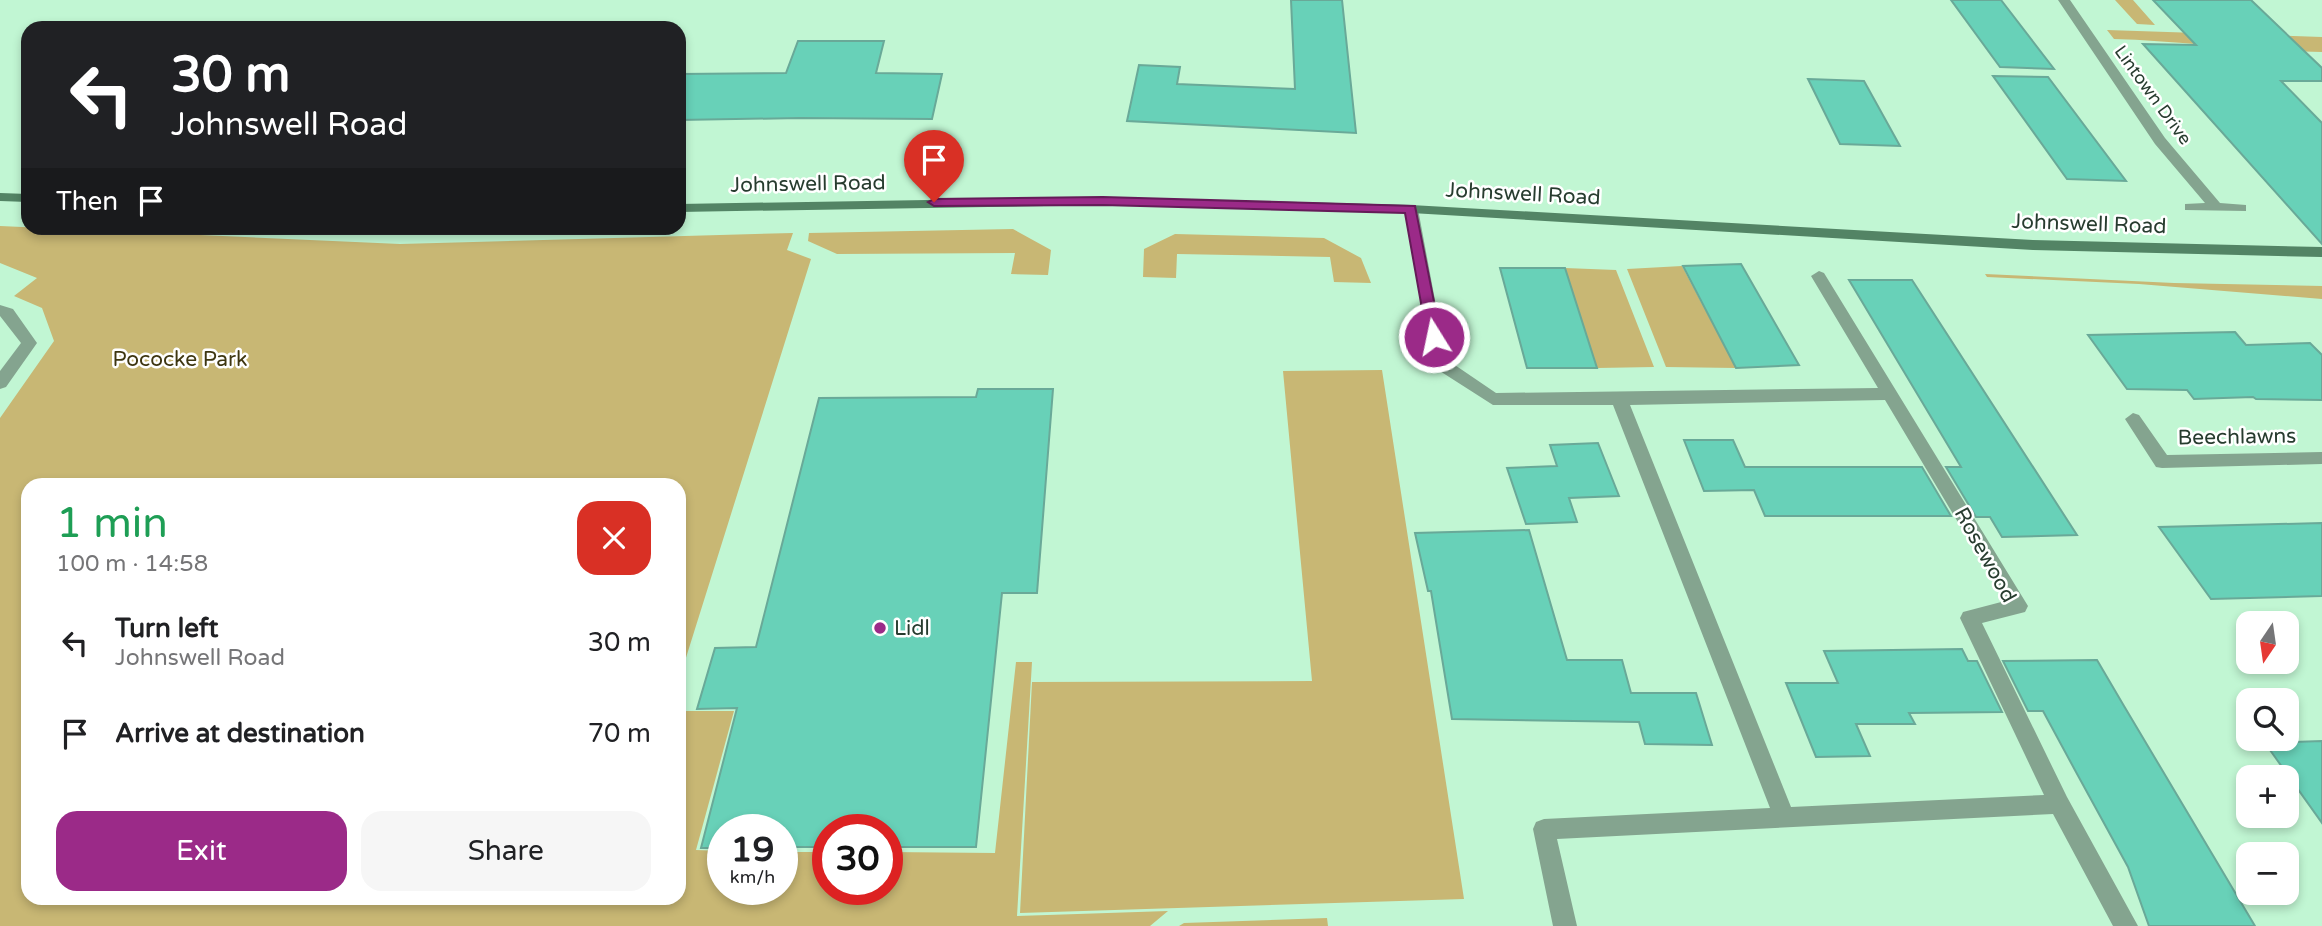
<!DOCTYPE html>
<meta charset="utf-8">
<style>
:root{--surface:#fff;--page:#f6f6f6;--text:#202124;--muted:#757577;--accent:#9b2a88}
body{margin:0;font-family:"Varela Round",sans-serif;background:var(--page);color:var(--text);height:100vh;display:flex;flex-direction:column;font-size:26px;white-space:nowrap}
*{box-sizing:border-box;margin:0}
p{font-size:23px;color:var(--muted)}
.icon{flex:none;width:38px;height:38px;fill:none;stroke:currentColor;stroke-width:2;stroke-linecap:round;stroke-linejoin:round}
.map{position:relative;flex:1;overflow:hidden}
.side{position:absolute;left:21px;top:478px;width:665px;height:427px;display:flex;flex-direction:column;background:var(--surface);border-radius:21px;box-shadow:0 4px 10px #0003}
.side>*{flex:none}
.top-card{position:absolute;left:21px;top:21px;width:665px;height:214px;border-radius:21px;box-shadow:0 4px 10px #0003;background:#202124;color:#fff;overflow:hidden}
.needle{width:46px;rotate:193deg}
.buttons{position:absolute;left:2236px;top:611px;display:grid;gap:14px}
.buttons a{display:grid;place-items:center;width:63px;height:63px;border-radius:14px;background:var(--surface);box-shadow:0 4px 10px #0003;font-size:35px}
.speed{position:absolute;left:707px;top:814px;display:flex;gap:14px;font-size:35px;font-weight:700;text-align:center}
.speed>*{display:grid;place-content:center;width:91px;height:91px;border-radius:50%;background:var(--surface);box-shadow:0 4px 10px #0003;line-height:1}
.speed small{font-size:18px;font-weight:400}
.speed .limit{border:10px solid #d22;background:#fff;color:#111}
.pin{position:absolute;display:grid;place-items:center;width:60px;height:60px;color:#fff;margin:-72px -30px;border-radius:50% 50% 50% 0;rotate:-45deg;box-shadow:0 0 7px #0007}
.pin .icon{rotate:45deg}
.me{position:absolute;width:77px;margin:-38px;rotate:350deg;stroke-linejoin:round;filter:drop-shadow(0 0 5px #0008)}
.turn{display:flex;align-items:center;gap:24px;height:147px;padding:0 35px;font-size:32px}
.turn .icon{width:91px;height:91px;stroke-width:2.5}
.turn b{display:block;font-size:49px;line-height:60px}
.then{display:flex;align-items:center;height:66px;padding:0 35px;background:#0003;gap:14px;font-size:26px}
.round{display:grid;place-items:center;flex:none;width:74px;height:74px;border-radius:21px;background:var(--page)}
.headline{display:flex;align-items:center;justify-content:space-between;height:119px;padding:0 35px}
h1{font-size:42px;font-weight:600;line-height:52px;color:#1e9e55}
.action{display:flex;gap:14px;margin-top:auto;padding:14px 35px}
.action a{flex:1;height:80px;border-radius:21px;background:var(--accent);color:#fff;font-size:28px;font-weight:600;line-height:80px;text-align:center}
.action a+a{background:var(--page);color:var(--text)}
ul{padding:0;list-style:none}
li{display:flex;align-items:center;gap:21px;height:91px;padding:0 35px}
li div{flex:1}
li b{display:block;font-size:26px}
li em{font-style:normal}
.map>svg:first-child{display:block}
.green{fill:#c8b774}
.building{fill:#68d1b8;stroke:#69a998;stroke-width:2}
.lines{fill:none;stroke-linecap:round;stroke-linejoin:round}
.street{fill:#84a48f;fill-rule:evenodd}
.secondary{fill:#538465;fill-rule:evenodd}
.route{fill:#9b2a88;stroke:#651b58;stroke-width:2}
.poi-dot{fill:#9b2a88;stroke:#fff;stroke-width:2.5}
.labels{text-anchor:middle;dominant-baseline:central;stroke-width:5;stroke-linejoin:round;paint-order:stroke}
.far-street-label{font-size:18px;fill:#273c2f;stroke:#fff}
.street-label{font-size:21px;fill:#273c2f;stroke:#fff}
.park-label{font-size:21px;fill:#3e3611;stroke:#fff}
.poi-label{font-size:21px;fill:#273c2f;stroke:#fff;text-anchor:start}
</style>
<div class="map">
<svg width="2322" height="926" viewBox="0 0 2322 926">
<rect width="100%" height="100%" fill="#c1f6d3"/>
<path class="green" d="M 2115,0 L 2133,0 L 2155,25 L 2137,24 Z
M 2107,30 L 2322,37 L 2322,52 C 2253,51 2184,41 2114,39 Z
M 0,226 L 400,244 L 793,233 L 787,250 L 811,259 L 679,680 L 679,485 L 28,485 L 28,898 L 679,898 L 679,711 L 734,711 L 696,850 L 723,851 L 723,889 L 782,889 L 782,852 L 828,852 L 828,889 L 887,889 L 887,852 L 995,853 L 1016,662 L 1032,662 L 1017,916 L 1168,911 L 1150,926 L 0,926 L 0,418 L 54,341 L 42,308 L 14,296 L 37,278 L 0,263 Z
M 1013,229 L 1051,250 L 1048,275 L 1011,274 L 1015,253 L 837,254 L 808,241 L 809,233 Z
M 1175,234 L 1324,238 L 1361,258 L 1371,283 L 1334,282 L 1330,257 L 1177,254 L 1176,278 L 1143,277 L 1144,249 Z
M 1682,266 L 1736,368 L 1666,367 L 1627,269 Z
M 1565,268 L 1616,270 L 1654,367 L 1597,368 Z
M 1985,274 L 2174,283 L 2322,286 L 2322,299 L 2139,284 L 1987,277 Z
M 1382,370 L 1464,899 L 1020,913 L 1032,682 L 1312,681 L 1283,371 Z
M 1327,918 L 1328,926 L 1179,926 L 1184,923 Z"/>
<path class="building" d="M 1291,0 L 1342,0 L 1356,133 L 1127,121 L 1139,65 L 1180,67 L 1177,84 L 1295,89 Z
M 1951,0 L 2001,0 L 2054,69 L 2000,67 Z
M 2153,0 L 2251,0 L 2322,68 L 2322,81 L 2281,81 L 2322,123 L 2322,244 L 2143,44 L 2196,45 Z
M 798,41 L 884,41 L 876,73 L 942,74 L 932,119 L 800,118 L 679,120 L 679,74 L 786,73 Z
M 1993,76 L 2048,77 L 2126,181 L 2067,179 Z
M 1808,79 L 1864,81 L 1900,146 L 1840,144 Z
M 1741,264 L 1799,365 L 1736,368 L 1683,266 Z
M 1500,268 L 1565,268 L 1597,368 L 1527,368 Z
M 1849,280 L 1912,280 L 2077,535 L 2002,537 L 1990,517 L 1976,517 L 1946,467 L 1961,467 Z
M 2235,332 L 2246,345 L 2310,343 L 2322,355 L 2322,400 L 2256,399 L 2253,397 L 2194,399 L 2187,390 L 2127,389 L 2088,335 Z
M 978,389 L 1053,389 L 1037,593 L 1002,593 L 976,847 L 887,847 L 887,830 L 828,830 L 828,847 L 782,847 L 782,830 L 723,830 L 723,848 L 701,848 L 737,708 L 697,709 L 715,648 L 756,647 L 819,398 L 976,397 Z
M 1684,440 L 1733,440 L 1745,467 L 1922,467 L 1951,516 L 1765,516 L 1754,490 L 1704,491 Z
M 1598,443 L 1619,496 L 1569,498 L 1577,522 L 1526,524 L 1507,468 L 1557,466 L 1550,445 Z
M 2322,523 L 2322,596 L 2211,599 L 2159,527 Z
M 1529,530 L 1567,660 L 1622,660 L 1631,693 L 1696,693 L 1712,745 L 1645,744 L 1639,722 L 1452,719 L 1431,591 L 1428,591 L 1415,533 Z
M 1962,649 L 1968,661 L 1977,661 L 2002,712 L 1909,713 L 1915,724 L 1856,724 L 1870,756 L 1816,757 L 1786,683 L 1838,683 L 1824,651 Z
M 2097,660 L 2124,706 L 2255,926 L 2149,926 L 2128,867 L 2076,772 L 2043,711 L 2028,711 L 2003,661 Z
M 2322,741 L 2322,823 L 2265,743 Z"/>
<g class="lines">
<path class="street" d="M 2058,0 L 2070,0 L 2165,138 L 2220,203 L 2246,205 L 2246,211 L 2185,210 L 2185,204 L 2205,203 L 2155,144 Z
M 1411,205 L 1418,209 L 1446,359 L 1496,393 L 1878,388 L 1811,276 L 1819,271 L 1824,273 L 2028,606 L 2025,612 L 1982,623 L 2067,797 L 2138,926 L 2113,926 L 2053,814 L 1557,839 L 1577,926 L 1553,926 L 1533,829 L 1536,822 L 1544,819 L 1770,808 L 1613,405 L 1493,405 L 1432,366 L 1404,209 ZM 1885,400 L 2005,601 L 1963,612 L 1960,618 L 2044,795 L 1791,807 L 1630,405 Z
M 0,305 L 13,309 L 37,343 L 6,387 L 0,389 L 0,371 L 21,343 L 0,316 Z
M 2133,413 L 2139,415 L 2167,455 L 2322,452 L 2322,464 L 2162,468 L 2156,467 L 2125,419 Z"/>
<path class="secondary" d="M 0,193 L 28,194 L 28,202 L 0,201 Z
M 1103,197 L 1411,205 L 2033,240 L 2322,247 L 2322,257 L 2033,250 L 1411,213 L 1103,205 L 679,212 L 679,204 Z"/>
</g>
<path class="route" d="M 1103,197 L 1415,206 L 1441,337 L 1434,342 L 1427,337 L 1405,213 L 1103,205 L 934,206 L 928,202 L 934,199 Z"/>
<circle class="poi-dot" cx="880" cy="628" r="7"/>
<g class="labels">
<g class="far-street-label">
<text transform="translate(2153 95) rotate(54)">Lintown Drive</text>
</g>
<g class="street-label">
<text transform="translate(808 184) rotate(-1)">Johnswell Road</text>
<text transform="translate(1523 194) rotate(3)">Johnswell Road</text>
<text transform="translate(2089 224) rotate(2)">Johnswell Road</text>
<text transform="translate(2237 437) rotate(-1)">Beechlawns</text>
<text transform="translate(1985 555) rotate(61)">Rosewood</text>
</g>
<g class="park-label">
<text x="180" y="359">Pococke Park</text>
</g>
<g class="poi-label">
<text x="894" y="628">Lidl</text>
</g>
</g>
</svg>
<div class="buttons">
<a><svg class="needle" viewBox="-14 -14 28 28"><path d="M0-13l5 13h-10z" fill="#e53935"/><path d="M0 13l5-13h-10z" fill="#757577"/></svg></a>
<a><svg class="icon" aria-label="search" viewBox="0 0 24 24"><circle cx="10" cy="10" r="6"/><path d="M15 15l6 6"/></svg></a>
<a>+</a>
<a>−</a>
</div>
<div class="speed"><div>19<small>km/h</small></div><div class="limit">30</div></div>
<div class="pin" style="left:934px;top:202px;background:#d93025"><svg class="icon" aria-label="arrive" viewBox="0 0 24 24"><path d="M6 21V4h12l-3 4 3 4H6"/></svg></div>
<svg class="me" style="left:1434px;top:337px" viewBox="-20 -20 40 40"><circle r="17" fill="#9b2a88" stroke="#fff" stroke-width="3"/><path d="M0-11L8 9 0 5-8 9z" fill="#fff"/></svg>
<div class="top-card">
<div class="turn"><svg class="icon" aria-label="left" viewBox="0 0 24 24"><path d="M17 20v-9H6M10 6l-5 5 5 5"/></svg><div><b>30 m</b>Johnswell Road</div></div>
<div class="then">Then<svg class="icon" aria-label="arrive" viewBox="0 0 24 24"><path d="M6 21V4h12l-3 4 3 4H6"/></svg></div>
</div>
<section class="side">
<div class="headline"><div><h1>1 min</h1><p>100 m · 14:58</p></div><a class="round" style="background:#d93025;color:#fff"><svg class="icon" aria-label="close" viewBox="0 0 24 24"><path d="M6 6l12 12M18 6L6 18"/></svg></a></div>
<ul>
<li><svg class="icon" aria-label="left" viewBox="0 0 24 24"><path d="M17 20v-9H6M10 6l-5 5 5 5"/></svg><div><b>Turn left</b><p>Johnswell Road</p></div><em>30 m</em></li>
<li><svg class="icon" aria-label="arrive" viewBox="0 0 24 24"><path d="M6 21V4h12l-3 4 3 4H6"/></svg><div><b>Arrive at destination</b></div><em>70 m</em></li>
</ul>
<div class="action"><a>Exit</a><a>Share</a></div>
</section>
</div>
